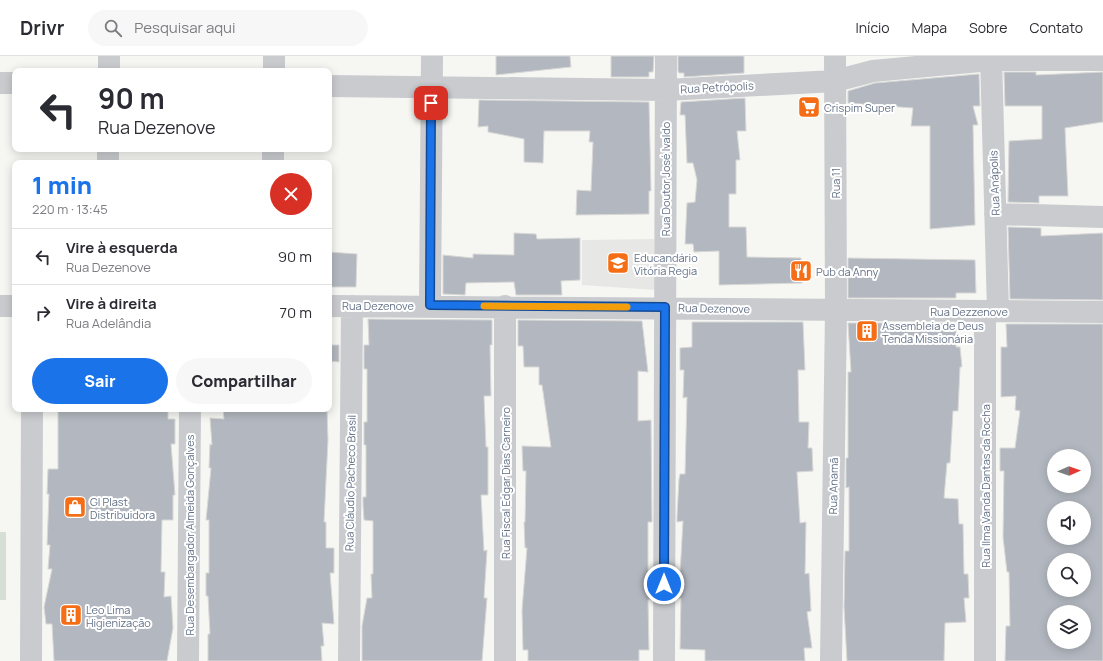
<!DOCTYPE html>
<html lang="pt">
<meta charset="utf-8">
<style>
:root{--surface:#fff;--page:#f7f7f7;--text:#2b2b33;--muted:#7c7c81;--line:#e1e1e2;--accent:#1a73e8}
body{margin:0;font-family:Manrope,sans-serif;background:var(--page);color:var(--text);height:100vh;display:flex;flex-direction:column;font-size:15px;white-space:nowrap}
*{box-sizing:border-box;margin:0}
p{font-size:13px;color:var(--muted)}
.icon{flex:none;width:22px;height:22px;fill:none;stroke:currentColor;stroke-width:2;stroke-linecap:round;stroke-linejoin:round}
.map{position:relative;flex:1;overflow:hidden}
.sheet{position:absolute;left:12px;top:104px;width:320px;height:252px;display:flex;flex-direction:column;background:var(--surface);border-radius:8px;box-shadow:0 2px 10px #0003}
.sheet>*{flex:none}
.guide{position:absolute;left:12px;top:12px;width:320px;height:84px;border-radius:8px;box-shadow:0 2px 10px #0003;background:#fff;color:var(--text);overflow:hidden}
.needle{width:26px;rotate:88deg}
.buttons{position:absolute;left:1047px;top:393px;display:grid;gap:8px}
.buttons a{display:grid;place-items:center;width:44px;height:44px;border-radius:50%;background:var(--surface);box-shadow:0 2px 10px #0003;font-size:20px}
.pin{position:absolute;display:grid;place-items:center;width:34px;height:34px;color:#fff;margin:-17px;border-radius:8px;box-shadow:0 2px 6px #0006}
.me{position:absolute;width:44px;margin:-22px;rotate:0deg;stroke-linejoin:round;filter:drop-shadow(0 0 3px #0008)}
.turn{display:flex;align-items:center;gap:14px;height:84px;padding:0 20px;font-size:18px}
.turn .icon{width:52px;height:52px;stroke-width:2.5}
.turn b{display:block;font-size:28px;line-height:34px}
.round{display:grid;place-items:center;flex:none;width:42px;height:42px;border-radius:21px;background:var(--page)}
.overview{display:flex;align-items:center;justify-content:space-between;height:68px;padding:0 20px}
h1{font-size:24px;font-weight:800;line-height:30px;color:var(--accent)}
.cta{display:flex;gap:8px;margin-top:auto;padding:8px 20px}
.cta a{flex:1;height:46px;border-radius:24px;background:var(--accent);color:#fff;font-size:16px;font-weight:800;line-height:46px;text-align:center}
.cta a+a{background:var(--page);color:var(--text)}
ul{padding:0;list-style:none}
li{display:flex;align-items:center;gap:12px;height:56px;padding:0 20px;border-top:1px solid var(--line)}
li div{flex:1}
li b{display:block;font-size:15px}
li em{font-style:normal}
header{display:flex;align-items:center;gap:24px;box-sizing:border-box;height:56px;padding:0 20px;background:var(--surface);border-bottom:1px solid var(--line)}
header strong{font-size:19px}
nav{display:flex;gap:22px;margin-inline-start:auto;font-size:14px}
.search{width:280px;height:36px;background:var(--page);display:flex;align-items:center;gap:10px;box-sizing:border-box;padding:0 14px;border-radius:22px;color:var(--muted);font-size:15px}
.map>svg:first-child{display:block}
.built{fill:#e7e8e6}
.green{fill:#d6dfd4}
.building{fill:#b3b8c0;stroke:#d8d8d6;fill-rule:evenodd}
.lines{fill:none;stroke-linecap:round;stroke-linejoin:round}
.minor{stroke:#c9cbcf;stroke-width:22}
.route-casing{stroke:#114b97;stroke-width:10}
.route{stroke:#1a73e8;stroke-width:7}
.slow{stroke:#f59e0b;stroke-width:7}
.labels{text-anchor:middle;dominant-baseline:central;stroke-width:4;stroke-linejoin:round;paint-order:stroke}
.street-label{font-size:11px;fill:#637187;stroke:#fff}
.poi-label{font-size:11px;fill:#637187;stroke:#fff;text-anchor:start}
</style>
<header>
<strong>Drivr</strong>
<div class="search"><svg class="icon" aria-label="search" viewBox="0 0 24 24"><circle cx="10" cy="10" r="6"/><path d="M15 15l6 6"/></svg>Pesquisar aqui</div>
<nav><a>Início</a><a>Mapa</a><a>Sobre</a><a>Contato</a></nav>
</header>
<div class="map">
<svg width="1103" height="605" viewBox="0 0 1103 605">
<rect width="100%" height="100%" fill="#f6f7f3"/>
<path class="built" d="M 654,183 L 655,234 L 582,229 L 582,184 Z"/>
<path class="green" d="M 0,476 L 6,476 L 6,544 L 0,544 Z"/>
<path class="building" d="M 496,0 L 570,0 L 571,11 L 496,19 Z
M 611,0 L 654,0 L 653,16 L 649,16 L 649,21 L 611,21 Z
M 678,0 L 744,0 L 744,17 L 684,21 L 684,17 L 679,17 L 678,15 Z
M 1004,16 L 1036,16 L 1036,19 L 1103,16 L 1103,66 L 1065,72 L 1068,140 L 1039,140 L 1039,147 L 1008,146 L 1009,85 L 1042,83 L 1042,50 L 1005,50 Z
M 979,18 L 980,50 L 973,50 L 978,69 L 973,69 L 975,169 L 930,173 L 930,70 L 911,70 L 913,52 L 848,47 L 848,35 L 875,27 Z
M 745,42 L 746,75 L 737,75 L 740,104 L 736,104 L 736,138 L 729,138 L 729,171 L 746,171 L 747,201 L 801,202 L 802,227 L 719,229 L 719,195 L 694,196 L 693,188 L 685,188 L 687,147 L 695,146 L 697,124 L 693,107 L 687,107 L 685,59 L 680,59 L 681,46 Z
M 479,44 L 649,46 L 651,135 L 649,135 L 649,158 L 576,159 L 577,134 L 591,135 L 593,86 L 589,86 L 590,75 L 544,75 L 543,107 L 524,106 L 524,83 L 488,76 L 488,70 L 478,71 Z
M 1008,171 L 1041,172 L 1041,180 L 1103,177 L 1103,244 L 1010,243 Z
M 514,177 L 536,178 L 537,183 L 580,182 L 580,224 L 561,225 L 562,239 L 516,239 L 514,226 L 466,227 L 465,239 L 443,238 L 443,199 L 473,202 L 473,198 L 514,199 Z
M 329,196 L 357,198 L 356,231 L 329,231 Z
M 848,202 L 975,204 L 976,237 L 956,237 L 956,242 L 848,242 Z
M 368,263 L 492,264 L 492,289 L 490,289 L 491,340 L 484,340 L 486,391 L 488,391 L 488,439 L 481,439 L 484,495 L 487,494 L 484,542 L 487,542 L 482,605 L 362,605 L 362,570 L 367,542 L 372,542 L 371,518 L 373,518 L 373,465 L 364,464 L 363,449 L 363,441 L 366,441 L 366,389 L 364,389 L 364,366 L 367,366 L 367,313 L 364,313 L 364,289 L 369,289 Z
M 518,264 L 642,265 L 648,316 L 638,315 L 638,365 L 651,364 L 652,466 L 648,466 L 648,518 L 652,518 L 652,543 L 648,544 L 649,594 L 639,594 L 639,605 L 528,605 L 528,594 L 523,594 L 522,554 L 527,492 L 525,492 L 524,466 L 525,466 L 526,415 L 523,415 L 522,390 L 551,391 L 542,329 L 539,329 L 539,311 L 524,311 L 523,290 L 518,290 Z
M 692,266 L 803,266 L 805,314 L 798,314 L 799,366 L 809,366 L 808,392 L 812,392 L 813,415 L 797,416 L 800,467 L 806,466 L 805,518 L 809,517 L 811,555 L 807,556 L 812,592 L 804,592 L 805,605 L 705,605 L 705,594 L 680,593 L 681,542 L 677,543 L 677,518 L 680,518 L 683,465 L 677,466 L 677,461 L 679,423 L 680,418 L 685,418 L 687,341 L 683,342 L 684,314 L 680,314 L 680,292 L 692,291 Z
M 848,267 L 956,267 L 956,291 L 960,291 L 962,311 L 960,311 L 958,355 L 953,355 L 950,407 L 947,407 L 944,442 L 958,443 L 959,468 L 963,468 L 964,518 L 968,518 L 969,542 L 964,542 L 966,566 L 945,567 L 944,605 L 847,605 L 844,551 L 845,495 L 849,495 L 849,431 L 846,432 L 846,402 L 848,402 L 848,316 L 851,316 Z
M 1006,268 L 1103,268 L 1103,605 L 1005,605 L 1006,570 L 1010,570 L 1009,516 L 1007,516 L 1003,481 L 1004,415 L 1000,415 L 1000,392 L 1015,392 L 1020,355 L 1015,354 L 1016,340 L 1001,341 L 1001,291 L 1007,291 ZM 1054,400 L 1084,400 L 1084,430 L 1054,430 ZM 1054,452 L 1084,452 L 1084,482 L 1054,482 ZM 1054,504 L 1084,504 L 1084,534 L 1054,534 ZM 1054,556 L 1084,556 L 1084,586 L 1054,586 Z
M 329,289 L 339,289 L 339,306 L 329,305 Z
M 58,353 L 168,353 L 168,363 L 175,363 L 175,388 L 171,388 L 175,439 L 173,439 L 173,464 L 162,464 L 161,516 L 165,516 L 164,541 L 171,540 L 173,572 L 167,605 L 54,605 L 52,568 L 46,568 L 44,551 L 52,513 L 48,513 L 50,489 L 47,489 L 49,438 L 47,438 L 48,413 L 58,413 Z
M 223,353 L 327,353 L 328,384 L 324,466 L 326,466 L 326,492 L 334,492 L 334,517 L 330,517 L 334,568 L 322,567 L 324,590 L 321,590 L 322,605 L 208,605 L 208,578 L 210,578 L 208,540 L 206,540 L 206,517 L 209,517 L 209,464 L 206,464 L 211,412 L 209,412 L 210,388 L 212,389 L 210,362 L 224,363 Z"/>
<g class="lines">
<path class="minor" d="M 274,0 L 274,15
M 991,0 L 998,255
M 109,15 L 109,0
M 0,27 L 15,27
M 329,30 L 666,34 L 835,25 L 873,15 L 991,4 L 1103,4
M 108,107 L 108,93
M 273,107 L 273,93
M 995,158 L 1103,161
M 430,249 L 432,0
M 0,250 L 15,250
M 329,250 L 1103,256
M 985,255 L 985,605
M 31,605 L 32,353
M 188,605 L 190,353
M 349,605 L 352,250
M 505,605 L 505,250
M 664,605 L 666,0
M 831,605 L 836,254 L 835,0"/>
</g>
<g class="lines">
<g class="route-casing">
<path id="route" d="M 431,47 L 430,249 L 665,251 L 664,528"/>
</g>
<use href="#route" class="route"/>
<path class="slow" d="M 484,250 L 627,251"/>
</g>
<defs>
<g id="supermarket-square" transform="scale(1.15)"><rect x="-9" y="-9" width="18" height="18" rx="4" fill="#f56e15" stroke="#fff"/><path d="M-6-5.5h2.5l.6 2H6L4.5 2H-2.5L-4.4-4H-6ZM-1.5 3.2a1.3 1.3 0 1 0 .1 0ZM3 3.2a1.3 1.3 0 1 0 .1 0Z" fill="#fff"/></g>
<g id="school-square" transform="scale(1.15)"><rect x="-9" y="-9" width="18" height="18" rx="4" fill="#f56e15" stroke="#fff"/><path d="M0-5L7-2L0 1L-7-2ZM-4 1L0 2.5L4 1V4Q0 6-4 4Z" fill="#fff"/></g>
<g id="restaurant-square" transform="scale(1.15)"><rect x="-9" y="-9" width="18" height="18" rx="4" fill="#f56e15" stroke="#fff"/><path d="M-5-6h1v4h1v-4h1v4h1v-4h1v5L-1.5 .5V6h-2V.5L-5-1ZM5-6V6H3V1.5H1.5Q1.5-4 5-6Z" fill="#fff"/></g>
<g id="building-square" transform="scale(1.15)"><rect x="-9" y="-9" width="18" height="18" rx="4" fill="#f56e15" stroke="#fff"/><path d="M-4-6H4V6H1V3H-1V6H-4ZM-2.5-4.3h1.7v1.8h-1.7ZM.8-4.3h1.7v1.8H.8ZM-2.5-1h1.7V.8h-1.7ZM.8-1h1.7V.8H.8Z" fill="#fff"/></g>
<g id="shop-square" transform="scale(1.15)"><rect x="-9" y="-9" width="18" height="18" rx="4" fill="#f56e15" stroke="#fff"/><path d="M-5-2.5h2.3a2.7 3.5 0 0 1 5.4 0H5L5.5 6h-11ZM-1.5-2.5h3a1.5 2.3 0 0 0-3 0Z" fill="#fff"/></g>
</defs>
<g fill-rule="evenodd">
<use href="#supermarket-square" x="809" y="51"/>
<use href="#school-square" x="618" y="207"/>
<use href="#restaurant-square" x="801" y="215"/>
<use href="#building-square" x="867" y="275"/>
<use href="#shop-square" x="75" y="451"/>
<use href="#building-square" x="71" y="559"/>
</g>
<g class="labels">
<g class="street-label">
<text transform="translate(717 31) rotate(-3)">Rua Petrópolis</text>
<text transform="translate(665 123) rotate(-90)">Rua Doutor José Ivaldo</text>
<text transform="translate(835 127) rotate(-90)">Rua 11</text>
<text transform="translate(994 127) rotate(-92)">Rua Anápolis</text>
<text x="378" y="249">Rua Dezenove</text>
<text transform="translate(714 252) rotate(1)">Rua Dezenove</text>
<text x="969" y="255">Rua Dezzenove</text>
<text transform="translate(350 427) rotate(-89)">Rua Cláudio Pacheco Brasil</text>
<text transform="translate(505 427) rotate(-90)">Rua Fiscal Edgar Dias Carneiro</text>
<text transform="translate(833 430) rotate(-89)">Rua Anamã</text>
<text transform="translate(985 430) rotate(-90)">Rua Ilma Vanda Dantas da Rocha</text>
<text transform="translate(189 479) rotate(-90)">Rua Desembargador Almeida Gonçalves</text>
</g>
<g class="poi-label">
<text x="824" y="51">Crispim Super</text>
<text x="634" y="201">Educandário<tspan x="634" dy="13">Vitória Regia</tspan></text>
<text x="816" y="215">Pub da Anny</text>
<text x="882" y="269">Assembleia de Deus<tspan x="882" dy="13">Tenda Missionária</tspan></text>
<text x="90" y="445">Gl Plast<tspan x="90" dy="13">Distribuidora</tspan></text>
<text x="86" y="553">Leo Lima<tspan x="86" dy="13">Higienização</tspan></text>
</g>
</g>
</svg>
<div class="buttons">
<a><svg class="needle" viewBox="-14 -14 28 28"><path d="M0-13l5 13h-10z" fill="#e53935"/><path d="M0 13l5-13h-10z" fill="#7c7c81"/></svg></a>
<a><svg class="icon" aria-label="sound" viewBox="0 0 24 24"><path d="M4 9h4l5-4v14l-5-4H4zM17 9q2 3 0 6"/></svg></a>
<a><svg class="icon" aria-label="search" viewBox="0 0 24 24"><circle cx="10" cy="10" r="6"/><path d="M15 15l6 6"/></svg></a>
<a><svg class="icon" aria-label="layers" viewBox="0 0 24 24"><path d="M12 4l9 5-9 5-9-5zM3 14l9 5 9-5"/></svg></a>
</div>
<div class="pin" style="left:431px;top:47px;background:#d93025"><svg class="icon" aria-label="arrive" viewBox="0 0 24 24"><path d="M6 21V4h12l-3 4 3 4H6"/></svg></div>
<svg class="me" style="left:664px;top:528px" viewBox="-20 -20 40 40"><circle r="17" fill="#1a73e8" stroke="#fff" stroke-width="3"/><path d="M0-11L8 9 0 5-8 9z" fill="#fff"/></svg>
<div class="guide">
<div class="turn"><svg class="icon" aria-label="left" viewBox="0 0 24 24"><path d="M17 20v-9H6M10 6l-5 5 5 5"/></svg><div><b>90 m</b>Rua Dezenove</div></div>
</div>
<section class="sheet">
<div class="overview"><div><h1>1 min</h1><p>220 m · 13:45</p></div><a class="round" style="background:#d93025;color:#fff"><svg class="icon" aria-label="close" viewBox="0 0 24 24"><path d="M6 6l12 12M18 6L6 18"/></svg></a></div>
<ul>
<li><svg class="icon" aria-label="left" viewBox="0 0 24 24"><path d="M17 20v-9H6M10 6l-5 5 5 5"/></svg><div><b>Vire à esquerda</b><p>Rua Dezenove</p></div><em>90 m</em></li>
<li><svg class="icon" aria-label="right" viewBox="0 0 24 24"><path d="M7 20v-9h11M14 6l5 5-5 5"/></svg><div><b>Vire à direita</b><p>Rua Adelândia</p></div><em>70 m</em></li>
</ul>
<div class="cta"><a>Sair</a><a>Compartilhar</a></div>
</section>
</div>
